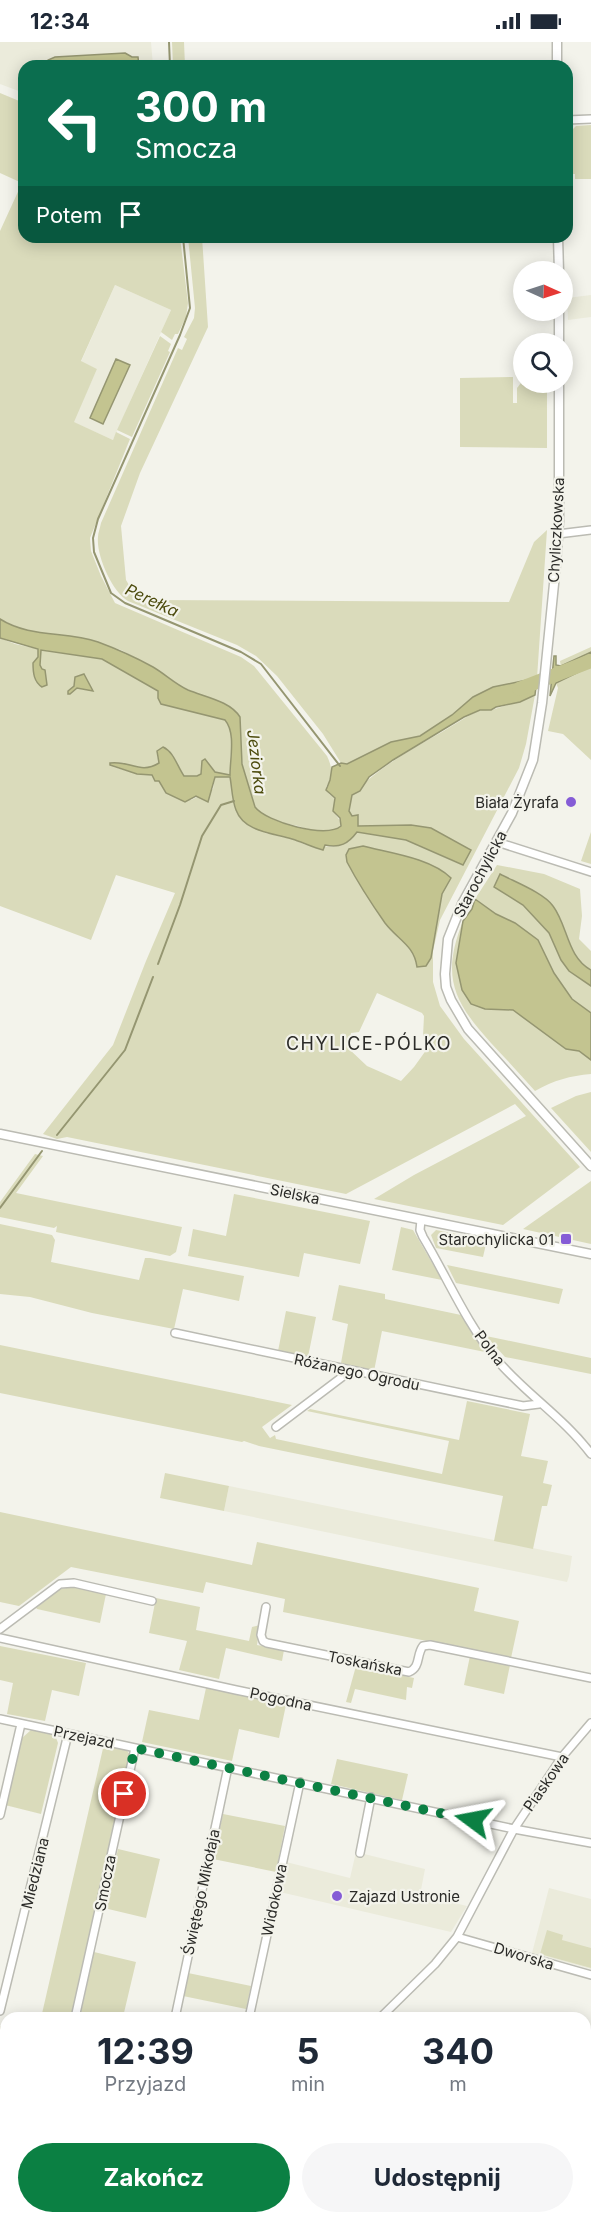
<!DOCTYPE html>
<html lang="pl">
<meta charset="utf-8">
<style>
:root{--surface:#fff;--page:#f6f6f7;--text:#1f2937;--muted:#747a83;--accent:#0b8043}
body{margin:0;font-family:Inter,sans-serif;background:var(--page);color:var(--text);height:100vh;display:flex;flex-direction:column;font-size:22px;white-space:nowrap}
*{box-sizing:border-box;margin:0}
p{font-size:20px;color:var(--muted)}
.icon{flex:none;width:33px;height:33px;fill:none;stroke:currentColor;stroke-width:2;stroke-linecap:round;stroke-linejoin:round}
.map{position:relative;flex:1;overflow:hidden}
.side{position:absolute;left:0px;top:1970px;width:591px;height:212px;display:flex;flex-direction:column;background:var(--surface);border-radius:18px 18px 0 0;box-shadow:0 3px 15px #0003}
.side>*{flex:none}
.guide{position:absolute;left:18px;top:18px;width:555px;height:183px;border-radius:18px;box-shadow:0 3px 15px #0003;background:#0b6e4f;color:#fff;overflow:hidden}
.needle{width:39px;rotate:93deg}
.fabs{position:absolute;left:513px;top:219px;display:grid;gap:12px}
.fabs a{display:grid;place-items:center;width:60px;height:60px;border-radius:50%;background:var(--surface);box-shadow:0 3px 15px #0003;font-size:30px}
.pin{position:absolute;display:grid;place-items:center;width:51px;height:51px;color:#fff;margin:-26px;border:3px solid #fff;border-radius:50%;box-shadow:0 2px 6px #0007}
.me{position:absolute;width:66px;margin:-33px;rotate:283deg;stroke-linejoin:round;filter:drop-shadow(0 0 4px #0008)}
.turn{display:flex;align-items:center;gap:21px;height:126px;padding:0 18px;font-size:27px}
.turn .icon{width:78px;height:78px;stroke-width:2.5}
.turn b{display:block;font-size:42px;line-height:51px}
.then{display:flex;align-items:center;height:57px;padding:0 18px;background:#0003;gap:12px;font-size:22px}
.eta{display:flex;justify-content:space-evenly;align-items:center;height:102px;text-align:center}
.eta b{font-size:36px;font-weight:700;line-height:42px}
.cta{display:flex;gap:12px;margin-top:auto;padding:12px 18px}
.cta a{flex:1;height:69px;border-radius:36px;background:var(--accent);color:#fff;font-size:24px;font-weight:700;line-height:69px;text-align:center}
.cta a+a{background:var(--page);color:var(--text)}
.status{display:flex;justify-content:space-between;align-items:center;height:42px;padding:0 30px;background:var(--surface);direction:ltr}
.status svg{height:16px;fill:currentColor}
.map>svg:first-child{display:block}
.built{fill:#ebebdb}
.green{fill:#dadbbb;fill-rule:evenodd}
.water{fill:#c3c490;stroke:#959671;stroke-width:1.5}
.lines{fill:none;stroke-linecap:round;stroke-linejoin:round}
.stream{stroke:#959671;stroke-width:2}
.river{stroke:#c3c490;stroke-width:14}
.minor-casing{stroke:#bbbbb3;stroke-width:10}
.tertiary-casing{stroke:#bbbbb3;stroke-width:11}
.minor{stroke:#fff;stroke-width:7}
.tertiary{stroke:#fff;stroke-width:8}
.route{stroke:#0b8043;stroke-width:10;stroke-dasharray:0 18}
.poi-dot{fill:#855cd6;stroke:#f3f3eb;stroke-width:2}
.labels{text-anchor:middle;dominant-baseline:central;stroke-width:4.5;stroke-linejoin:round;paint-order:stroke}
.street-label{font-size:15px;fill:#2b2b28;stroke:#f3f3eb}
.poi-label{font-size:15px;fill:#2b2b28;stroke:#f3f3eb;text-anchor:end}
.water-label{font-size:16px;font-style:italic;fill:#4c4b0d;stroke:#f3f3eb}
.quarter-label{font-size:18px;letter-spacing:1.5px;fill:#2b2b28;stroke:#f3f3eb}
</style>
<div class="status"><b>12:34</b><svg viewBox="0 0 49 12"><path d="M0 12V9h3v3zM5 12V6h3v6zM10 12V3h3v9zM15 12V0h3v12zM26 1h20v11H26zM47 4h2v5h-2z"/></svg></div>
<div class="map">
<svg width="591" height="2180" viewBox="0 0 591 2180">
<rect width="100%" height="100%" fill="#f3f3eb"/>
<path class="built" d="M 0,0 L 151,0 L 153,24 L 24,24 L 24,51 L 0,42 Z
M 115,243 L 171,268 L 113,398 L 73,380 L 97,327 L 81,320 Z
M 591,253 L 591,275 L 568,278 L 567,256 Z
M 229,1444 L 572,1514 L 569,1534 L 567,1540 L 224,1469 Z
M 356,1810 L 425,1827 L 420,1853 L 467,1864 L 451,1890 L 280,1850 L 286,1820 L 350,1836 Z
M 549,1846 L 591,1857 L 591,1927 L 532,1911 Z"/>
<path class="green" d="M 172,0 L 184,0 L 185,24 L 173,24 Z
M 0,51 L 24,61 L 24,195 L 180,195 L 188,261 L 186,275 L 178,292 L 175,292 L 172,298 L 161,290 L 171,268 L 115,243 L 81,319 L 97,327 L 74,380 L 113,398 L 116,390 L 130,397 L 90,496 L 91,509 L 101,534 L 115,561 L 241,615 L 254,624 L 327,714 C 332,725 334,734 326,745 L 329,752 L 335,756 L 333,769 L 341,780 L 339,787 C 326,792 311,788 298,784 C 286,781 268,779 259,770 C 240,751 241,700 240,675 L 182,645 L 153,625 L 121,608 L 82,596 L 28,590 L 0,577 L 0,189 L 22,141 L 0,131 Z
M 591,83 L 591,137 L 575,137 L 575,132 L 567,132 L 567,93 L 576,84 Z
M 188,195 L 202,195 L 208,285 L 140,431 L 121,484 L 126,538 L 135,553 L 140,557 L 149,558 L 509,560 L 534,500 L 547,488 L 537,636 L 493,645 L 473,655 L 452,673 L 420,694 L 391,700 L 347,722 L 341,721 L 323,692 L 277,634 L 256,614 L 237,603 L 128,559 C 112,550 96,513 98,495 C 98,491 100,486 101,481 L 178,306 L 182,308 L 187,297 L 184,295 L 194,276 L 195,266 Z
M 160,294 L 171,302 L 168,309 L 170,310 L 132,395 L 117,388 Z
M 513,335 L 513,361 L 517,361 L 517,346 L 521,341 L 547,341 L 547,406 L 460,405 L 460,336 Z
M 0,596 L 15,602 L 38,607 L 38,615 L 33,621 L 36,640 L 42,627 L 40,623 L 40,608 L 102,617 L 158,649 L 158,656 L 161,662 L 225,678 C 236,692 229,716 230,733 L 215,730 L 205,718 L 202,719 L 201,732 L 197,734 L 183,734 L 175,721 L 173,713 L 157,712 L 159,721 C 139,734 130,717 110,721 L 114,725 L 137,732 L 152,733 L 164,743 L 191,758 L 213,747 L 215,735 L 230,735 L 233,756 L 265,791 L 292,797 L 306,803 L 333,805 L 346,801 L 357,790 L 406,798 L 462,823 L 411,783 L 358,784 L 349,769 L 352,753 C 377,727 409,708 442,690 C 454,683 465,675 478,669 C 483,667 487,669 492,668 C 506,663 521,660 535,653 L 526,702 L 519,726 L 440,878 L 433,909 L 433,940 L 440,964 L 464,997 L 580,1125 L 503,1183 L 374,1157 L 414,1133 L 526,1074 L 515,1062 L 346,1152 L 67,1095 L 57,1097 L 43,1092 L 113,1003 L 146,919 L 175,851 L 116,833 L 91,898 L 0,864 ZM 377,951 L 422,971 L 424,974 L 423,994 L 432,1000 L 414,1025 L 401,1039 L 367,1024 L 349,1007 L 351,991 L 359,990 Z
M 591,605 L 591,610 L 561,625 L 560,619 Z
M 591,624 L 591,718 L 563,692 L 548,689 L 558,646 L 556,641 Z
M 591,790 L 591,822 L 581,819 Z
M 497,823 L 544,832 L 580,847 L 582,874 L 579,897 L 591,909 L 591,928 C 568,916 568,884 553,864 C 544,851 515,840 501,832 L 494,845 L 523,863 L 549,891 L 561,918 L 569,929 L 591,944 L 591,971 L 572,957 L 554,931 L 538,898 L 515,881 L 496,872 L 475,857 Z
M 463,879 L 456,921 L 485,967 L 513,968 L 566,1007 L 579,1009 L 591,1018 L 591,1032 C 570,1034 554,1038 535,1049 C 521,1033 506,1017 491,1001 C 453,959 441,934 463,879 Z
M 591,1050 L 591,1110 L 551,1066 L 576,1054 Z
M 35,1112 L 43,1114 L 16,1151 L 182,1185 L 176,1210 L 170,1214 L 56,1190 L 57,1184 L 54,1186 L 0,1175 L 0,1160 Z
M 591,1139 L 591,1202 L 523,1187 Z
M 234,1152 L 370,1179 L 360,1222 L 304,1211 L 299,1235 L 188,1214 L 193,1187 L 226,1194 Z
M 0,1182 L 52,1193 L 55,1198 L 51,1220 L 139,1238 L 145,1216 L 150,1216 L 244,1234 L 239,1259 L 183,1247 L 174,1287 L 92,1271 L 30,1255 L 0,1252 Z
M 401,1185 L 413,1188 L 442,1238 L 392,1228 Z
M 436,1188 L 487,1198 L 483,1215 L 436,1206 L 431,1193 Z
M 447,1223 L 563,1247 L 559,1262 L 456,1241 Z
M 339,1243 L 385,1252 L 385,1257 L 461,1273 L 473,1292 L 476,1292 L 485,1310 L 382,1289 L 374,1329 L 341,1321 L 348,1282 L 332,1278 Z
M 286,1269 L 316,1275 L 308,1315 L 278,1309 Z
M 486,1294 L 591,1316 L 591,1332 L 505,1315 Z
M 0,1303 L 292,1363 L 262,1385 L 270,1396 L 275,1393 L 276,1397 L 442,1432 L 449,1399 L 307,1369 L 310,1367 L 459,1398 L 467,1359 L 530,1372 L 521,1414 L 548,1419 L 543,1441 L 552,1443 L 547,1464 L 542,1464 L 533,1507 L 494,1499 L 503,1454 L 259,1404 L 244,1399 L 242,1400 L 0,1351 Z
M 165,1431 L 229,1444 L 224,1469 L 160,1456 Z
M 0,1470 L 252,1523 L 257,1500 L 479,1546 L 474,1569 L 519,1579 L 511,1616 L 283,1570 L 285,1557 L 206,1540 L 203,1551 L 71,1525 L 19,1564 L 0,1560 Z
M 75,1544 L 106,1552 L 100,1581 L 37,1567 L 35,1564 L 57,1548 Z
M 156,1556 L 200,1565 L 196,1588 L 249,1599 L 252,1585 L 260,1583 L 257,1603 L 284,1608 L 282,1619 L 226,1606 L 219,1637 L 179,1628 L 187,1599 L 149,1591 Z
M 0,1604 L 86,1621 L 79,1654 L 52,1648 L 45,1679 L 7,1672 L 13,1641 L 0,1638 Z
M 470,1614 L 510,1623 L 504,1652 L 464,1643 Z
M 356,1624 L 414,1636 L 412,1646 L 407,1645 L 406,1658 L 355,1647 L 351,1661 L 346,1660 Z
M 206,1646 L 286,1663 L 279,1696 L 239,1687 L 232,1719 L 142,1700 L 149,1668 L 199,1678 Z
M 31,1688 L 55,1693 L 58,1701 L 41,1772 L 5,1763 L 22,1696 Z
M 104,1702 L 126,1707 L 130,1713 L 110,1797 L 108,1822 L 72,1975 L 41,1976 Z
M 337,1717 L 408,1732 L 402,1758 L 331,1742 Z
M 223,1772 L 285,1784 L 276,1830 L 213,1817 Z
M 118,1807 L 160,1817 L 146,1876 L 104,1866 Z
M 547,1888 L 563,1893 L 562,1898 L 591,1906 L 591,1926 L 540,1912 Z
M 94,1910 L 136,1920 L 123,1975 L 80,1975 Z
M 188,1931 L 251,1944 L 246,1967 L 183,1954 Z
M 0,1984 L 6,1986 L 6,2066 L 0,2065 Z
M 585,2024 L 591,2024 L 591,2058 L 585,2058 Z
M 6,2137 L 6,2175 L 76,2175 L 75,2180 L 0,2180 L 0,2163 Z
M 185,2175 L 309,2175 L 309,2180 L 182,2180 Z"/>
<path class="water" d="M 125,11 L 132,15 L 138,15 L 139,24 L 44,24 L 48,18 L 55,15 Z
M 116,317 L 130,323 L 103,382 L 90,376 Z
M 0,577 C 30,596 65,589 98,600 C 117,607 135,615 153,625 C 165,632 175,642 188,648 C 205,655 230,659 240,675 L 242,722 L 255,765 C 266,780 327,797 341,784 L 340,776 L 333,769 L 335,756 L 326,748 L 330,738 L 332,725 L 341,721 L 347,722 L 391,700 L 420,694 L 452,673 L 473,655 L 493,645 L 537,636 L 535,653 L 520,660 L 496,665 L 491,668 L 480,668 L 464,675 L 393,718 L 369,735 L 360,749 L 352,753 L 349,769 L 352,774 L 358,773 L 358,784 L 411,783 L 431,786 L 471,808 L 463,823 L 406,798 L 357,790 C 348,802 340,806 325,803 L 323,808 C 312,805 302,800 292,797 C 273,791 244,790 236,768 C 232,758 232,746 230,735 L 215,735 L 208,760 L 196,754 L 185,760 L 166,751 L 159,739 L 155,739 L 152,733 L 137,732 L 110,723 L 110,721 C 130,718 140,733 159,721 L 157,709 L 163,705 C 174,710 177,724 184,734 L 197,734 L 201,732 L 202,719 L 205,717 L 215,730 L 230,733 C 230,716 236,691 225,678 L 161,662 L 158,656 L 158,649 L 102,617 L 41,608 L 40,623 L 42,627 L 45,628 L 47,643 L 42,645 C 34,640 33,631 33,621 L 38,615 L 38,607 L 0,596 Z
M 591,610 L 591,624 L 556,641 L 550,654 L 554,614 L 556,614 L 556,623 L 561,624 Z
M 84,632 L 93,649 L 77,646 L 70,652 L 68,652 L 68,649 L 74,644 L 75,635 Z
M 363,804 C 390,811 431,816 451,836 L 442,852 L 431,916 L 426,924 L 417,925 C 414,903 398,898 385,881 C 371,861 358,841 347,820 L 346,813 L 349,807 Z
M 500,832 C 515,840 544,851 553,864 C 568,884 567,915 591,928 L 591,944 L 569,929 L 561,918 L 549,891 L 523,863 L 494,845 Z
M 475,857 L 496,872 L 515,881 L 538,898 L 554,931 L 572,957 L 591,971 L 591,1018 L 579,1009 L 566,1007 L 513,968 L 485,967 L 471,962 L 462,948 L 456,921 L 463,879 L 472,867 Z"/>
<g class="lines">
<path class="stream" d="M 169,0 L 170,24
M 183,195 L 190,266 L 180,293 L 98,477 L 93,496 L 94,510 L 111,551 L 125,561 L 241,610 L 261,622 L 340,724
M 158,922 L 180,863 L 202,794 L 221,763 L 234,759
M 57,1093 L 125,1008 L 153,935
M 0,1166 L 42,1109"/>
<path class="river" d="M 519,647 L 591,619"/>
<g class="minor-casing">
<path id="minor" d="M 567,78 L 591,77
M 558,492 L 591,488
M 497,800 L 591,830
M 421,1178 L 420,1188 L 423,1195 C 447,1235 466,1281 497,1318 C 526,1352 564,1376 591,1412
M 175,1291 L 523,1364 L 539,1362
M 276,1385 L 350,1329
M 266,1565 L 261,1593 L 263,1599 L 267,1601 L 409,1630 C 421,1625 416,1613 423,1604 L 430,1603 L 591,1636
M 0,1587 L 60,1542 L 74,1541 L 152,1559
M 0,1596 L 236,1648 L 562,1715
M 0,1677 L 514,1787 L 591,1801
M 0,1773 L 21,1682
M 360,1811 L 371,1755
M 457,1895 L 591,1933
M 0,1969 L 68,1692
M 75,1976 L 135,1706
M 175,1976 L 228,1725
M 249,1976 L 300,1740
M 380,1976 L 435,1922 L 457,1895 L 514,1787 L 562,1715 L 591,1681
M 585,2020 L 591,2020
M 0,2147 L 6,2122
M 585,2162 L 591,2163
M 130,2180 L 132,2175
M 176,2180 L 179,2175
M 312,2180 L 312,2175"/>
</g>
<g class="tertiary-casing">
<path id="tertiary" d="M 557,0 L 557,24
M 558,195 L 559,230
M 559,268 L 559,302
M 559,340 L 559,479 L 556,522 L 542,661 L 533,718 L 512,771 L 462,862 L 448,897 L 445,932 L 446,945 L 451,958 L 468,987 L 591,1124
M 0,1092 L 591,1212"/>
</g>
<use href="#minor" class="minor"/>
<use href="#tertiary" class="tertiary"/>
</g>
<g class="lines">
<path class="route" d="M 124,1752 L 135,1706 L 473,1778"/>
</g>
<g class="poi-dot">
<circle cx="571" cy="760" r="6"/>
<rect x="560" y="1191" width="12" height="12" rx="3"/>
<circle cx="337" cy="1854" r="6"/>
</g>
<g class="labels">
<g class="street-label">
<text transform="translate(556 488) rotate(-87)">Chyliczkowska</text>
<text transform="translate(480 832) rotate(-62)">Starochylicka</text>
<text transform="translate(295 1152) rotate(12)">Sielska</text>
<text transform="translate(490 1306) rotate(53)">Polna</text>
<text transform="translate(357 1330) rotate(12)">Różanego Ogrodu</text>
<text transform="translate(365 1621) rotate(11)">Toskańska</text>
<text transform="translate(281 1657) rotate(12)">Pogodna</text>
<text transform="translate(84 1695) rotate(12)">Przejazd</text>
<text transform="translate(546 1740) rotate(-55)">Piaskowa</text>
<text transform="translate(35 1831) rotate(-76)">Miedziana</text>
<text transform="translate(105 1841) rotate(-79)">Smocza</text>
<text transform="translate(201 1850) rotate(-78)">Świętego Mikołaja</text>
<text transform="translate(274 1858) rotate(-78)">Widokowa</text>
<text transform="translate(524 1914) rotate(17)">Dworska</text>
</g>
<g class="poi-label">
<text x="559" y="760">Biała Żyrafa</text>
<text x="554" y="1197">Starochylicka 01</text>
<text x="349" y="1854" text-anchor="start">Zajazd Ustronie</text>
</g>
<g class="water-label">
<text transform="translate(152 558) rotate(25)">Perełka</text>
<text transform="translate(257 720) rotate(83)">Jeziorka</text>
</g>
<g class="quarter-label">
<text x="369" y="1001">CHYLICE-PÓLKO</text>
</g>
</g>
</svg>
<div class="fabs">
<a><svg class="needle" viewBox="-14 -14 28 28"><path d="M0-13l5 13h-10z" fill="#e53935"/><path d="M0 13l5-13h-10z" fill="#747a83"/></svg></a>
<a><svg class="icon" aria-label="search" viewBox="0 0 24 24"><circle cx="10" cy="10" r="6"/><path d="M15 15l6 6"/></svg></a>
</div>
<div class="pin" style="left:124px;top:1752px;background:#d93025"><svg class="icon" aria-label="arrive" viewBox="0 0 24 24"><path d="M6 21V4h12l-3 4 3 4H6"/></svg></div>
<svg class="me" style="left:473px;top:1778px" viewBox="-20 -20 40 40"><path d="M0-17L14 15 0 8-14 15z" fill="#0b8043" stroke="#fff" stroke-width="4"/></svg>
<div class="guide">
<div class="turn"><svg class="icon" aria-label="left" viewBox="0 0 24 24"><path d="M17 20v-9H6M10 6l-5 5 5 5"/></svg><div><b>300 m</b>Smocza</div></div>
<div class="then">Potem<svg class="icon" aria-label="arrive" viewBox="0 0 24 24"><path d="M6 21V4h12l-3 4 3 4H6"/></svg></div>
</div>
<section class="side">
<div class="eta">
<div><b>12:39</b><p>Przyjazd</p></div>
<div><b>5</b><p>min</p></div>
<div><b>340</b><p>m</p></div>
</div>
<div class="cta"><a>Zakończ</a><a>Udostępnij</a></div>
</section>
</div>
